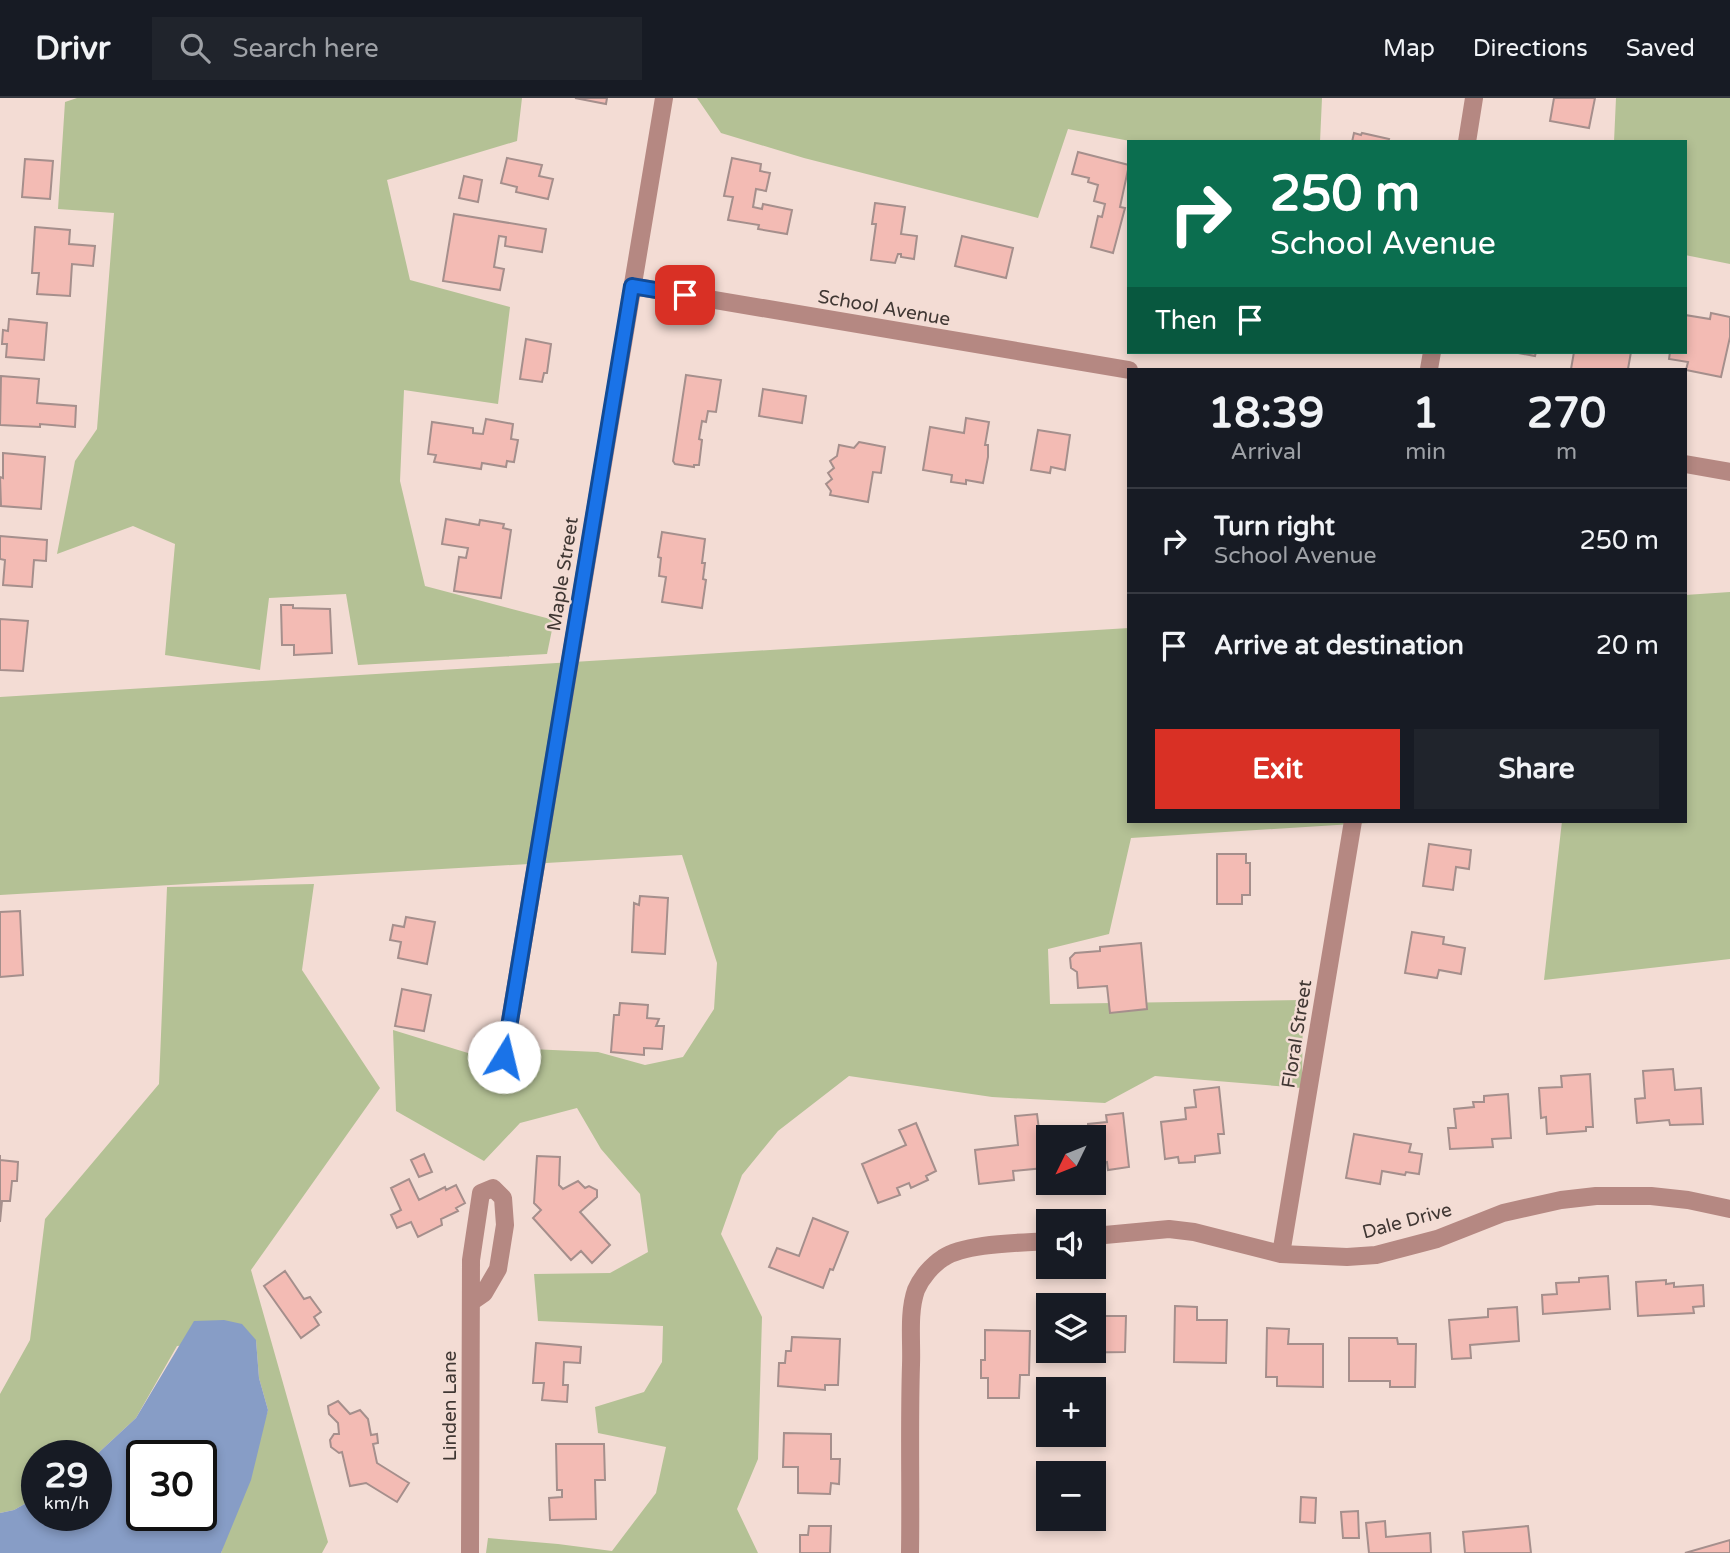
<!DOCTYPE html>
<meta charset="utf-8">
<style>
:root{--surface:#171b24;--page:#20242c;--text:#f1f3f6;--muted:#9ea1a6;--line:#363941;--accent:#d93025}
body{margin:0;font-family:"Varela Round",sans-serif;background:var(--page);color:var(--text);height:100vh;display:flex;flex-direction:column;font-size:26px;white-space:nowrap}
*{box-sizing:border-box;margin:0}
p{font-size:23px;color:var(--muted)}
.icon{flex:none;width:38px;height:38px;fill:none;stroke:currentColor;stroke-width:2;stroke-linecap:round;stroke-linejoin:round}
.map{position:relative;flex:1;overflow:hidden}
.panel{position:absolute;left:1127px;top:270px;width:560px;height:455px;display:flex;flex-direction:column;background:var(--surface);border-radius:0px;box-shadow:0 4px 10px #0003}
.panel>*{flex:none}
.guide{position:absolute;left:1127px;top:42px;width:560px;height:214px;border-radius:0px;box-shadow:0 4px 10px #0003;background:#0b6e4f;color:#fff;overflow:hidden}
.needle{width:46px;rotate:227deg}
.controls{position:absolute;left:1036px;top:1027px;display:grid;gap:14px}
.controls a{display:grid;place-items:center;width:70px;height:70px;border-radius:0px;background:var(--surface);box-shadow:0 4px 10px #0003;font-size:35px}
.speed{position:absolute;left:21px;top:1342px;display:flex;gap:14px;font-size:35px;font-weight:700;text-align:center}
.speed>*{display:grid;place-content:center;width:91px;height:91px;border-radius:50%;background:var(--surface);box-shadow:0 4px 10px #0003;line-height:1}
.speed small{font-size:18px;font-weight:400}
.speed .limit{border:4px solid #111;border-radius:10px;background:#fff;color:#111}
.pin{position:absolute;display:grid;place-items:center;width:60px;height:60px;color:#fff;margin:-30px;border-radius:14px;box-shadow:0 4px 10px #0006}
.me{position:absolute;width:77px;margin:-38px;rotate:9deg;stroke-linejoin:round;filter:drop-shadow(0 0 5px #0008)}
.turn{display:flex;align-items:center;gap:24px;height:147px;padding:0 28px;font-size:32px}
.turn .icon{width:91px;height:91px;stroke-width:2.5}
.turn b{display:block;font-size:49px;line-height:60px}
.then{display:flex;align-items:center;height:66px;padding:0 28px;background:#0003;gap:14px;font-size:26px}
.eta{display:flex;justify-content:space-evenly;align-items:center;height:119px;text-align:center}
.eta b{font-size:42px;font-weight:700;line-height:49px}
.cta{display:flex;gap:14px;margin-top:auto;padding:14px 28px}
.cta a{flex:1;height:80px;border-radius:0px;background:var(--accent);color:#fff;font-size:28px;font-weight:700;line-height:80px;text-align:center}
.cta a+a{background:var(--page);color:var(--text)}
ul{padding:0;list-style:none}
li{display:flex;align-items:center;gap:21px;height:105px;padding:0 28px;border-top:2px solid var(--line)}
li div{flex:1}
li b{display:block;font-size:26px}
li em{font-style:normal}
header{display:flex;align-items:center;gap:42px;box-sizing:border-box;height:98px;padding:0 35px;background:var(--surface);border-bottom:2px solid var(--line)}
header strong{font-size:33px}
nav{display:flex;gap:38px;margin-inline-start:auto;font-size:24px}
.search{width:490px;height:63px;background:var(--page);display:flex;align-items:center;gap:18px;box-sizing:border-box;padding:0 24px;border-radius:0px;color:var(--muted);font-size:26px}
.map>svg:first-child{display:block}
.green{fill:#b4c195}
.water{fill:#879dc6;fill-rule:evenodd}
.building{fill:#f3bbb4;stroke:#a58f8c;stroke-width:2}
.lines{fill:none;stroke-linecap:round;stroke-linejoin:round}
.minor{stroke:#b58882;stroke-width:18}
.route-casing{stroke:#114b97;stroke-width:18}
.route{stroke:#1a73e8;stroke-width:12}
.labels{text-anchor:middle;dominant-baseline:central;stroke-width:5;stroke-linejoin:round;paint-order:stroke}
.street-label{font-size:19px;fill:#403733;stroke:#f3dcd4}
</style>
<header>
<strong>Drivr</strong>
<div class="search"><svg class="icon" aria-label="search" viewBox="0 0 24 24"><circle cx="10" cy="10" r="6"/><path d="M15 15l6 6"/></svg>Search here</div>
<nav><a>Map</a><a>Directions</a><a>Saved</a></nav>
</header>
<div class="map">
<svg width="1730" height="1455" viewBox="0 0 1730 1455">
<rect width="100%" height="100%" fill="#f3dcd4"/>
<path class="green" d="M 77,0 L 522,0 L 517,43 L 387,82 L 410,182 L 510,209 L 498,306 L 404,292 L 400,383 L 425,488 L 554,522 L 547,556 L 358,567 L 346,496 L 269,500 L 260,572 L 165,557 L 175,446 L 133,428 L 57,456 L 75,363 L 97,331 L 114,115 L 58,111 L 65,4 Z
M 697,0 L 1322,0 L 1320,44 L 1135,44 L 1068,31 L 1038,120 L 804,60 L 721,35 Z
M 1616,0 L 1730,0 L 1730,166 L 1685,157 L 1685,44 L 1614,44 Z
M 1730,494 L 1730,861 L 1544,882 L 1562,723 L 1685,723 L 1685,497 Z
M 1129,530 L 1129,723 L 1400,723 L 1131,740 L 1109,836 L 1048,851 L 1050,906 L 1303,902 L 1302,990 L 1155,978 L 1105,1005 L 992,999 L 849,978 L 778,1033 L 742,1077 L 721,1136 L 762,1219 L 758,1361 L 737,1411 L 758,1455 L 486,1455 L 488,1440 L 558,1446 L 612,1453 L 656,1395 L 666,1349 L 598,1335 L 595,1309 L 644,1294 L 662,1264 L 663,1228 L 538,1223 L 534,1176 L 610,1175 L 648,1154 L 640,1096 L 601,1051 L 577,1010 L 520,1025 L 484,1063 L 396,1013 L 393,932 L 481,959 L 530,951 L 598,954 L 645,967 L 683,959 L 714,911 L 717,865 L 682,757 L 0,797 L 0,599 Z
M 314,786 L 302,872 L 380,990 L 251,1172 L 328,1444 L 322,1455 L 221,1455 L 268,1312 L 259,1280 L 256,1242 L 177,1248 L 136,1320 L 95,1358 L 37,1358 L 37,1399 L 14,1412 L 0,1415 L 0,1296 L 30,1242 L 45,1121 L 159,986 L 167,789 Z"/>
<path class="water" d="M 224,1222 L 242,1226 L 256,1242 L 259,1280 L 268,1312 L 251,1382 L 221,1455 L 0,1455 L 0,1415 L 14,1412 L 37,1399 L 37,1418 L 96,1418 L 95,1358 L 136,1320 L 194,1223 ZM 201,1358 L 201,1418 L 142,1418 L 142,1358 Z"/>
<path class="building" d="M 575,0 L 607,0 L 606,6 Z
M 1554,0 L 1595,0 L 1589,30 L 1550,23 Z
M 1354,35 L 1361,37 L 1362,35 L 1389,41 L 1388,44 L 1352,44 Z
M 1078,54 L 1129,67 L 1120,109 L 1125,110 L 1113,155 L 1091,149 L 1098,118 L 1102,119 L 1105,106 L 1094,103 L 1098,87 L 1088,84 L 1089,80 L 1072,76 Z
M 507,60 L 542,67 L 539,78 L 553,81 L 548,101 L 516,94 L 517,89 L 501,85 Z
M 732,60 L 761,66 L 760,73 L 770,75 L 766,93 L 756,91 L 753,109 L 762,111 L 763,106 L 792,112 L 787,136 L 758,131 L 759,127 L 728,122 L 733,99 L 724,98 Z
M 25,61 L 53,63 L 50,101 L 22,99 Z
M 464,78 L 482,82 L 478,104 L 459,100 Z
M 875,105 L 905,109 L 901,136 L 917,138 L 914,161 L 901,159 L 901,156 L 898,156 L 895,165 L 871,162 L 876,126 L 872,126 Z
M 454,116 L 546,131 L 542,154 L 505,148 L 506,139 L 499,138 L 494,169 L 504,171 L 500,192 L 443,183 Z
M 35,129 L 70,132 L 69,146 L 95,148 L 93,168 L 72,166 L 70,198 L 37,196 L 39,175 L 32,175 Z
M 962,138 L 1013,150 L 1006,180 L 955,168 Z
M 1711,215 L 1730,219 L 1730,239 L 1721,279 L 1686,272 L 1688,264 L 1669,261 L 1670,254 L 1685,254 L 1685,217 L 1710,221 Z
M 9,221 L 47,225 L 44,262 L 6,259 L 7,246 L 2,246 L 3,232 L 8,233 Z
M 526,241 L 551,246 L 547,275 L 544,275 L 542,284 L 520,281 Z
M 1513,254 L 1536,254 L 1535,258 Z
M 1574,254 L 1631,254 L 1628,271 L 1571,271 Z
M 686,277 L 721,282 L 716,314 L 708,313 L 706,324 L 702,323 L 699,341 L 702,342 L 699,367 L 694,367 L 694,369 L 675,366 L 673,363 Z
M 1,278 L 39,281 L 37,305 L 76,308 L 75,329 L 40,326 L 40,329 L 0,327 Z
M 763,291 L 806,298 L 802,325 L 759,318 Z
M 966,320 L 989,324 L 985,347 L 988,347 L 988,359 L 983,385 L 966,382 L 966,386 L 951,384 L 952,377 L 923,372 L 930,329 L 964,335 Z
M 486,321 L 513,326 L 511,341 L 518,342 L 514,364 L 507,363 L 506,369 L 482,365 L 481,371 L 434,364 L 436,357 L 428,356 L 432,324 L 473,330 L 473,335 L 483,336 Z
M 1038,332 L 1070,337 L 1065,372 L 1051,369 L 1050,375 L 1031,372 Z
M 859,344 L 885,349 L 881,375 L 873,374 L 868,404 L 830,397 L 831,393 L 826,386 L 832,381 L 828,375 L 834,370 L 830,363 L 837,358 L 839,347 L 854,350 Z
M 3,355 L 45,359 L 41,411 L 1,408 L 0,379 L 3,380 Z
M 446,421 L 479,427 L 480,422 L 504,426 L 503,430 L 511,432 L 501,500 L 454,493 L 459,459 L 466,460 L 468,450 L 442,446 Z
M 662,434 L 705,441 L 702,465 L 705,465 L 703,481 L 706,482 L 702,510 L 662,504 L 666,479 L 659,478 L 661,460 L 658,459 Z
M 0,438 L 47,442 L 46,463 L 34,462 L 32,489 L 3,487 L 5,462 L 0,461 Z
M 281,507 L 293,507 L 293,510 L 330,511 L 332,555 L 294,557 L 294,547 L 282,547 Z
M 0,521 L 28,523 L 23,573 L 0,572 Z
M 1429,746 L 1471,752 L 1469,771 L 1456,769 L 1453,792 L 1423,788 Z
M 1217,756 L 1246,756 L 1246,765 L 1250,765 L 1250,797 L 1242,797 L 1242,806 L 1217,806 Z
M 640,798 L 668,800 L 665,856 L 632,854 L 634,805 L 639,807 Z
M 20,813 L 23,877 L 0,879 L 0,814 Z
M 406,819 L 435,824 L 427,866 L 398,860 L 401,844 L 390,842 L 393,827 L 404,829 Z
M 1412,834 L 1444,839 L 1443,846 L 1465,850 L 1461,876 L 1439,872 L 1437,880 L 1405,875 Z
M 1141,845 L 1147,911 L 1110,915 L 1107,888 L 1078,890 L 1077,874 L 1071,870 L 1070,860 L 1075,855 L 1100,853 L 1100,849 Z
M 402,891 L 431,897 L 424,933 L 395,928 Z
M 620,905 L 648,907 L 647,920 L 659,921 L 656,928 L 664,928 L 662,951 L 644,950 L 644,957 L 611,954 L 614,917 L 619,917 Z
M 1673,971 L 1675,992 L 1701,990 L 1703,1026 L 1670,1027 L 1669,1022 L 1637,1025 L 1635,1001 L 1645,1000 L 1643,973 Z
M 1590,976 L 1593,1029 L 1586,1029 L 1586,1033 L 1547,1036 L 1546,1019 L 1541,1020 L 1539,990 L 1562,989 L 1561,978 Z
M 1219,989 L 1224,1036 L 1218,1036 L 1220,1055 L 1195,1058 L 1195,1064 L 1179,1065 L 1178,1059 L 1165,1061 L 1161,1024 L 1186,1021 L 1185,1010 L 1196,1009 L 1194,992 Z
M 1508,996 L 1511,1040 L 1492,1041 L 1493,1049 L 1450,1051 L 1448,1030 L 1456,1030 L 1454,1011 L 1474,1009 L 1473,1004 L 1484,1004 L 1484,998 Z
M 1123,1015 L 1129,1069 L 1108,1072 L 1107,1064 L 1103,1065 L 1103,1068 L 1094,1069 L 1094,1040 L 1067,1040 L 1066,1033 L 1088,1030 L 1088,1026 L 1107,1024 L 1106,1017 Z
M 1037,1016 L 1044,1070 L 1013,1073 L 1014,1082 L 979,1086 L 975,1052 L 1018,1047 L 1015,1018 Z
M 916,1025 L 936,1073 L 926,1078 L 928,1082 L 911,1090 L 909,1085 L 897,1090 L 900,1097 L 878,1105 L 862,1066 L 906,1047 L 899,1032 Z
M 1354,1036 L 1411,1046 L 1409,1054 L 1422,1056 L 1419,1076 L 1406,1074 L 1405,1077 L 1382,1073 L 1380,1086 L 1346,1080 Z
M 424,1056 L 432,1074 L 419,1079 L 411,1062 Z
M 0,1057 L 0,1062 L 18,1064 L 17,1083 L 12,1083 L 10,1103 L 2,1103 L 0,1124 Z
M 537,1058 L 560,1059 L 559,1087 L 563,1091 L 578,1083 L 585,1090 L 589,1088 L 597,1092 L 597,1099 L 580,1114 L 610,1147 L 592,1165 L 581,1153 L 571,1162 L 533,1120 L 541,1112 L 534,1105 Z
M 409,1081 L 419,1102 L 445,1089 L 446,1092 L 456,1087 L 465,1105 L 456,1110 L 458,1113 L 441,1121 L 442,1127 L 418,1139 L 411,1124 L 397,1130 L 391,1117 L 401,1112 L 391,1090 Z
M 813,1120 L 848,1134 L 833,1172 L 830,1171 L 823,1190 L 769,1169 L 777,1150 L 799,1158 Z
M 285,1173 L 304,1201 L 310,1199 L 321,1214 L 314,1219 L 319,1227 L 301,1240 L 264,1188 Z
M 1608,1178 L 1610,1211 L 1543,1216 L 1542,1197 L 1557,1196 L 1556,1185 L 1579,1184 L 1579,1180 Z
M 1666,1182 L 1666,1186 L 1674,1185 L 1674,1189 L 1703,1187 L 1704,1208 L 1693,1209 L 1694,1215 L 1638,1218 L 1636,1184 Z
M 1175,1208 L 1197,1209 L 1197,1222 L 1227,1222 L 1226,1265 L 1174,1264 Z
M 1517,1209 L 1519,1243 L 1470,1247 L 1471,1260 L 1452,1261 L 1449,1222 L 1488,1219 L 1488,1211 Z
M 1094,1218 L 1126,1218 L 1125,1254 L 1059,1255 L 1094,1253 Z
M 1267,1230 L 1289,1231 L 1288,1246 L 1323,1246 L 1323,1289 L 1277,1288 L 1277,1279 L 1266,1279 Z
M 985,1232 L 1030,1233 L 1029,1277 L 1020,1277 L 1019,1300 L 988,1300 L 988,1280 L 981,1280 L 981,1262 L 985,1262 Z
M 792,1239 L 840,1241 L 838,1287 L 825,1287 L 825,1292 L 778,1288 L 779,1265 L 785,1265 L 786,1253 L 791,1253 Z
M 1349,1240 L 1397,1240 L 1398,1246 L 1416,1246 L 1415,1289 L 1390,1289 L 1390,1283 L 1349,1283 Z
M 536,1245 L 581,1249 L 580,1265 L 564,1264 L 563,1287 L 568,1287 L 567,1304 L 542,1302 L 544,1285 L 533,1285 Z
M 338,1303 L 350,1316 L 360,1312 L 368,1321 L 371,1337 L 377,1336 L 378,1345 L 373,1346 L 377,1365 L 409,1385 L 397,1404 L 366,1385 L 350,1388 L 342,1354 L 339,1355 L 331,1349 L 330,1342 L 334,1336 L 339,1336 L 338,1325 L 329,1316 L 328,1308 Z
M 784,1335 L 831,1336 L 831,1361 L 840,1361 L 839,1386 L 831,1385 L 830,1396 L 798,1395 L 798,1369 L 783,1369 Z
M 556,1346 L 604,1346 L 605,1382 L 595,1382 L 596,1421 L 550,1422 L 549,1400 L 562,1399 L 562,1392 L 557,1392 Z
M 1301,1399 L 1316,1400 L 1315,1425 L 1300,1424 Z
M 1358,1413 L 1359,1440 L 1343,1440 L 1341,1414 Z
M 1385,1423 L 1386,1439 L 1430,1435 L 1431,1455 L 1369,1455 L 1366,1425 Z
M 809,1428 L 831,1428 L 830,1455 L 800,1455 L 800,1437 L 808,1437 Z
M 1528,1428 L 1531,1455 L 1465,1455 L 1463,1434 Z
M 1730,1442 L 1730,1455 L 1685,1455 Z"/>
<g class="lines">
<path class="minor" d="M 1467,44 L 1474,0
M 632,188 L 1129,272
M 1429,271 L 1432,254
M 1685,366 L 1730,374
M 504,959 L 664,0
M 1094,1138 L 1169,1131 L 1194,1134 L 1281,1156 L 1347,1159 L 1376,1157 L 1437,1141 L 1503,1115 L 1561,1102 L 1596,1098 L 1651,1098 L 1688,1102 L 1730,1111
M 1281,1156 L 1353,723
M 470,1455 L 471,1162 L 481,1095 L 493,1090 L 503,1100 L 505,1127 L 498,1171 L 484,1195 L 471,1204
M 910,1455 C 911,1392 909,1330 911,1267 C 912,1244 908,1215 916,1192 C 921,1180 932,1167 943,1160 C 965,1145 1021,1145 1048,1143"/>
</g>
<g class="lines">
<g class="route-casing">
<path id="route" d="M 504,959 L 632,188 L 685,197"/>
</g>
<use href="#route" class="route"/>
</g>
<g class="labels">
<g class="street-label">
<text transform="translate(884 210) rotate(10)">School Avenue</text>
<text transform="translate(563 476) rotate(-81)">Maple Street</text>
<text transform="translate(1297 936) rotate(-81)">Floral Street</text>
<text transform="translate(1407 1123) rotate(-15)">Dale Drive</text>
<text transform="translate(450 1308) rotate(-90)">Linden Lane</text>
</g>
</g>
</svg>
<div class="controls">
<a><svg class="needle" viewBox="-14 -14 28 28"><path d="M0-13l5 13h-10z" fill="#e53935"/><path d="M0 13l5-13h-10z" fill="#9ea1a6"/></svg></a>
<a><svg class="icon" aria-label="sound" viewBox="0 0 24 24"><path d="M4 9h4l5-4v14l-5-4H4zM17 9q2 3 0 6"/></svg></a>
<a><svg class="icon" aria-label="layers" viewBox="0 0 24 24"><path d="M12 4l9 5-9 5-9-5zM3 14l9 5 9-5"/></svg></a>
<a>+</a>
<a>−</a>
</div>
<div class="speed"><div>29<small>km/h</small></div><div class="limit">30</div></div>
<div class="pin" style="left:685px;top:197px;background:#d93025"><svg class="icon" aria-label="arrive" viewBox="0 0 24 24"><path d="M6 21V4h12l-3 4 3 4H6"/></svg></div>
<svg class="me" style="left:504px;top:959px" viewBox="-20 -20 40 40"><circle r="19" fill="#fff"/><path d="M0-13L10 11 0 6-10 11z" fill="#1a73e8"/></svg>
<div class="guide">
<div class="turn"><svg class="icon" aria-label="right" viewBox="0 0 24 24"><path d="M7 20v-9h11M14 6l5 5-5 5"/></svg><div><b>250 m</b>School Avenue</div></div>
<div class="then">Then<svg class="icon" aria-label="arrive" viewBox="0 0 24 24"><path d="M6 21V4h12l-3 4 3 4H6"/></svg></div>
</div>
<section class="panel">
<div class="eta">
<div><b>18:39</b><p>Arrival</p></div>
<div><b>1</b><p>min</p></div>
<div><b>270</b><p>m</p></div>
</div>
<ul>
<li><svg class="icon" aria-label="right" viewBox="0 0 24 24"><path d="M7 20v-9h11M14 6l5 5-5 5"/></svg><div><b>Turn right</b><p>School Avenue</p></div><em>250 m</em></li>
<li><svg class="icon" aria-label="arrive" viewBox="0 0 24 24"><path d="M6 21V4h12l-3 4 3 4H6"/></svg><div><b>Arrive at destination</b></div><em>20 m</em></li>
</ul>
<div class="cta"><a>Exit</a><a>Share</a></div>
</section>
</div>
